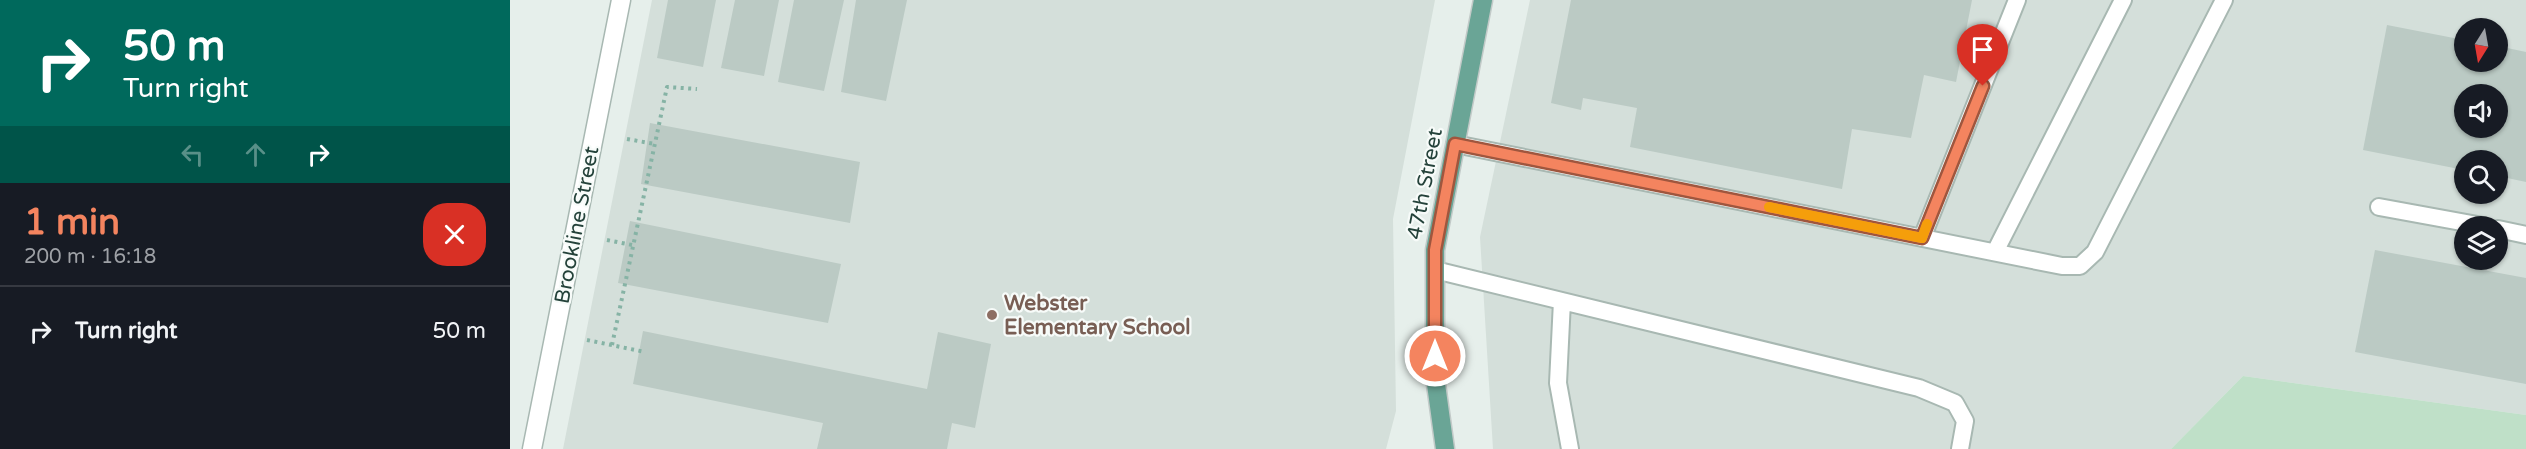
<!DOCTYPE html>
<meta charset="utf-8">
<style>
:root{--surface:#171b24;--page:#20242c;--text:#f1f3f6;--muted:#9ea1a6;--line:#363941;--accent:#f4845f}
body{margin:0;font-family:"Varela Round",sans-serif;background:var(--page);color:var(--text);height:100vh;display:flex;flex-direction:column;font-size:22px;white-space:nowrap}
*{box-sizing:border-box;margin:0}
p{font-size:20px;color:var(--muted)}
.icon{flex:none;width:33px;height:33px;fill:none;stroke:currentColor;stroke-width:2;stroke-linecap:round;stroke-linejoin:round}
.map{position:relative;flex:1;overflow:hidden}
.side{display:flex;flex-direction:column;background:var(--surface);width:510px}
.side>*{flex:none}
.banner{background:#00695c;color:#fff;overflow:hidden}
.needle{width:39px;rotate:191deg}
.controls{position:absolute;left:1944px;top:18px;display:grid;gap:12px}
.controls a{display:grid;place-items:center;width:54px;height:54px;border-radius:50%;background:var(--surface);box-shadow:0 2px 4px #0004;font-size:30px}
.pin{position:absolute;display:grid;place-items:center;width:51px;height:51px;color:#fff;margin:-62px -26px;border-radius:50% 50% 50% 0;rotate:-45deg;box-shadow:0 0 6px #0007}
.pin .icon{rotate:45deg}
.me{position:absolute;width:66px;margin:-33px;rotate:0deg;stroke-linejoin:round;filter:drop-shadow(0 0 4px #0008)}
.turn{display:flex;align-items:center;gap:21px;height:126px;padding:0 24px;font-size:27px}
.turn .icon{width:78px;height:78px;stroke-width:2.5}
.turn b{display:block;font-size:42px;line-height:51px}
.lanes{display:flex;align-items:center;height:57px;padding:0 24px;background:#0003;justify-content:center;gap:30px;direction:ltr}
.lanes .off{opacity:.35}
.round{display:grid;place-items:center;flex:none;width:63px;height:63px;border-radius:24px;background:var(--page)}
.summary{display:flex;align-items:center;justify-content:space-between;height:102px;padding:0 24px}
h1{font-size:36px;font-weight:700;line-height:45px;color:var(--accent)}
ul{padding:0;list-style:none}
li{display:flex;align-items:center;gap:18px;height:90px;padding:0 24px;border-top:2px solid var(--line)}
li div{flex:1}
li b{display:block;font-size:22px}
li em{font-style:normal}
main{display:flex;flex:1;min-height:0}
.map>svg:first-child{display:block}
.built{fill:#d4dfda;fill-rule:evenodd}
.green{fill:#bfe0c8}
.building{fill:#bbcac4;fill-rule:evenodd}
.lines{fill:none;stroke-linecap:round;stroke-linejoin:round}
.service-casing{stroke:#a8b8b2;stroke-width:20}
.minor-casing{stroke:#a8b8b2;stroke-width:21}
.primary-casing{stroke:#c2cac8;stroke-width:21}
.path{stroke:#86b3a5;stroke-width:4;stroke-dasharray:3 4.5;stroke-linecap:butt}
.service{stroke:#fff;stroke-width:16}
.minor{stroke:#fff;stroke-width:18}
.primary{stroke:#6aa596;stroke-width:18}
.route-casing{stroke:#9f563e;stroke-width:15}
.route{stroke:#f4845f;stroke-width:10}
.slow{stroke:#f59e0b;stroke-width:10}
.education-dot{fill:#8d6e63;stroke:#f7fbf9;stroke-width:2}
.labels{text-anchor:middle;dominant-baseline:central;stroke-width:4.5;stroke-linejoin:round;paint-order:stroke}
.street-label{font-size:21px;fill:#24423a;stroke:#f7fbf9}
.education-label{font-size:21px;font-weight:bold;fill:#785e54;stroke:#f7fbf9;text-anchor:start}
</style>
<main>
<section class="side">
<div class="banner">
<div class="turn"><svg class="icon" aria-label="right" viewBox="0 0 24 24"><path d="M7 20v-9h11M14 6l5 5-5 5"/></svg><div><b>50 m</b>Turn right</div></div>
<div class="lanes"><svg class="icon off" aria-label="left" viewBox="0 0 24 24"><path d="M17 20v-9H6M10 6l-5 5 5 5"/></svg><svg class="icon off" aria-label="ahead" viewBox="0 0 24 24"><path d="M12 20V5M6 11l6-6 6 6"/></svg><svg class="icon" aria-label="right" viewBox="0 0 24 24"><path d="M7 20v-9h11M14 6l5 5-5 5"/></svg></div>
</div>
<div class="summary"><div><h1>1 min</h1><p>200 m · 16:18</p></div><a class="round" style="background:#d93025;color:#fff"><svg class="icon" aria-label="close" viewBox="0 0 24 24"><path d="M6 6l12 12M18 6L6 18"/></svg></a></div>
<ul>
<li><svg class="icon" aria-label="right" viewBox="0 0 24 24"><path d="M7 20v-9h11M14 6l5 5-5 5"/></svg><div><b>Turn right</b></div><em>50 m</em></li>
</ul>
</section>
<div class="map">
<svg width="2016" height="449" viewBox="0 0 2016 449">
<rect width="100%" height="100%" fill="#e6efeb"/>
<path class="built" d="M 142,0 L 925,0 L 883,219 L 886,411 L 876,449 L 53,449 Z
M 1020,0 L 2016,0 L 2016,415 L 1733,376 L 1661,449 L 983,449 L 970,237 ZM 1954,28 L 1988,28 L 1988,62 L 1954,62 ZM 1954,94 L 1988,94 L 1988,128 L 1954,128 ZM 1954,160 L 1988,160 L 1988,194 L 1954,194 ZM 1954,226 L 1988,226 L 1988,260 L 1954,260 Z"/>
<path class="green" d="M 1733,376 L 2016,415 L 2016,449 L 1661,449 Z"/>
<path class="building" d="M 158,0 L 206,0 L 193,67 L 147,58 Z
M 225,0 L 269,0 L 254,76 L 211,68 Z
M 284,0 L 334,0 L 314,91 L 268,82 Z
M 346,0 L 397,0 L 376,101 L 331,92 Z
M 1061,0 L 1462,0 L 1446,82 L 1414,75 L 1401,138 L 1342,129 L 1332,189 L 1120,147 L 1127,108 L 1073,98 L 1071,110 L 1041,103 Z
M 1877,25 L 1954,40 L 1954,62 L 1988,62 L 1988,46 L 2016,52 L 2016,182 L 1988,176 L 1988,160 L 1954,160 L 1954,170 L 1853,150 ZM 1954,94 L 1988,94 L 1988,128 L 1954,128 Z
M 140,123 L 350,162 L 340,223 L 131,184 Z
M 120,221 L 331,264 L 318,323 L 108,283 Z
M 1865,250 L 2016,278 L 2016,384 L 1845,352 Z
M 133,331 L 417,389 L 428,332 L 481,344 L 465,428 L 442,423 L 437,449 L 307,449 L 313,423 L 123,384 Z"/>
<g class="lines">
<g class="service-casing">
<path id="service" d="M 945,144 L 1552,266 L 1570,266 L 1585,252 L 1714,0
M 1869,207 L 1973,226
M 1988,229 L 2016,235
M 1412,238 L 1507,0
M 1485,252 L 1613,0
M 925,270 L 1409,388 L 1445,403 L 1455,421 L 1450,449
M 1052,301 L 1048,383 L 1060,449"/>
</g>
<g class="minor-casing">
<path id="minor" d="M 22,449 L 111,0"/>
</g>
<g class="primary-casing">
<path id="primary" d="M 935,449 L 925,377 L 925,250 L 973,0"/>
</g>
<path class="path" d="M 117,139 L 145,144
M 97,240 L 122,245
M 77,340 L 135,352
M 102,345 L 157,87 L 187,89"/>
<use href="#service" class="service"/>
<use href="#minor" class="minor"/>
<use href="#primary" class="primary"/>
</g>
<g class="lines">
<g class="route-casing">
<path id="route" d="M 925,356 L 925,250 L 945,144 L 1412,238 L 1473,86"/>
</g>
<use href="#route" class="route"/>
<path class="slow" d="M 1259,207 L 1412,238 L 1417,224"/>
</g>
<circle class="education-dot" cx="482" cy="315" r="6"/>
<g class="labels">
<g class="street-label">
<text transform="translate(915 184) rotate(-79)">47th Street</text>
<text transform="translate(67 225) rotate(-79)">Brookline Street</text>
</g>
<g class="education-label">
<text x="494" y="303">Webster<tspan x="494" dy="24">Elementary School</tspan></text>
</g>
</g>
</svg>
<div class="controls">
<a><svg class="needle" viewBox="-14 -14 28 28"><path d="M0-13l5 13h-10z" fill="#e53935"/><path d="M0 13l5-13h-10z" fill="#9ea1a6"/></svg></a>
<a><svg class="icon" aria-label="sound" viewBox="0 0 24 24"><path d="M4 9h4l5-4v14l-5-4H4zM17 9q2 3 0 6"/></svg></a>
<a><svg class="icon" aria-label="search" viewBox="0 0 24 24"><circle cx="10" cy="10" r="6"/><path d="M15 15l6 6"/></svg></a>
<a><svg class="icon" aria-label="layers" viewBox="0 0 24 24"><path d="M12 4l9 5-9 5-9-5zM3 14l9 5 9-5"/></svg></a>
</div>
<div class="pin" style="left:1473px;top:86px;background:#d93025"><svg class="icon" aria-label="arrive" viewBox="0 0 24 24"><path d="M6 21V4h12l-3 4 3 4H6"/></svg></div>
<svg class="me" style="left:925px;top:356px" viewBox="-20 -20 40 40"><circle r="17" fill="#f4845f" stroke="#fff" stroke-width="3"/><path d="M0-11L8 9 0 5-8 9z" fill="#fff"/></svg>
</div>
</main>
